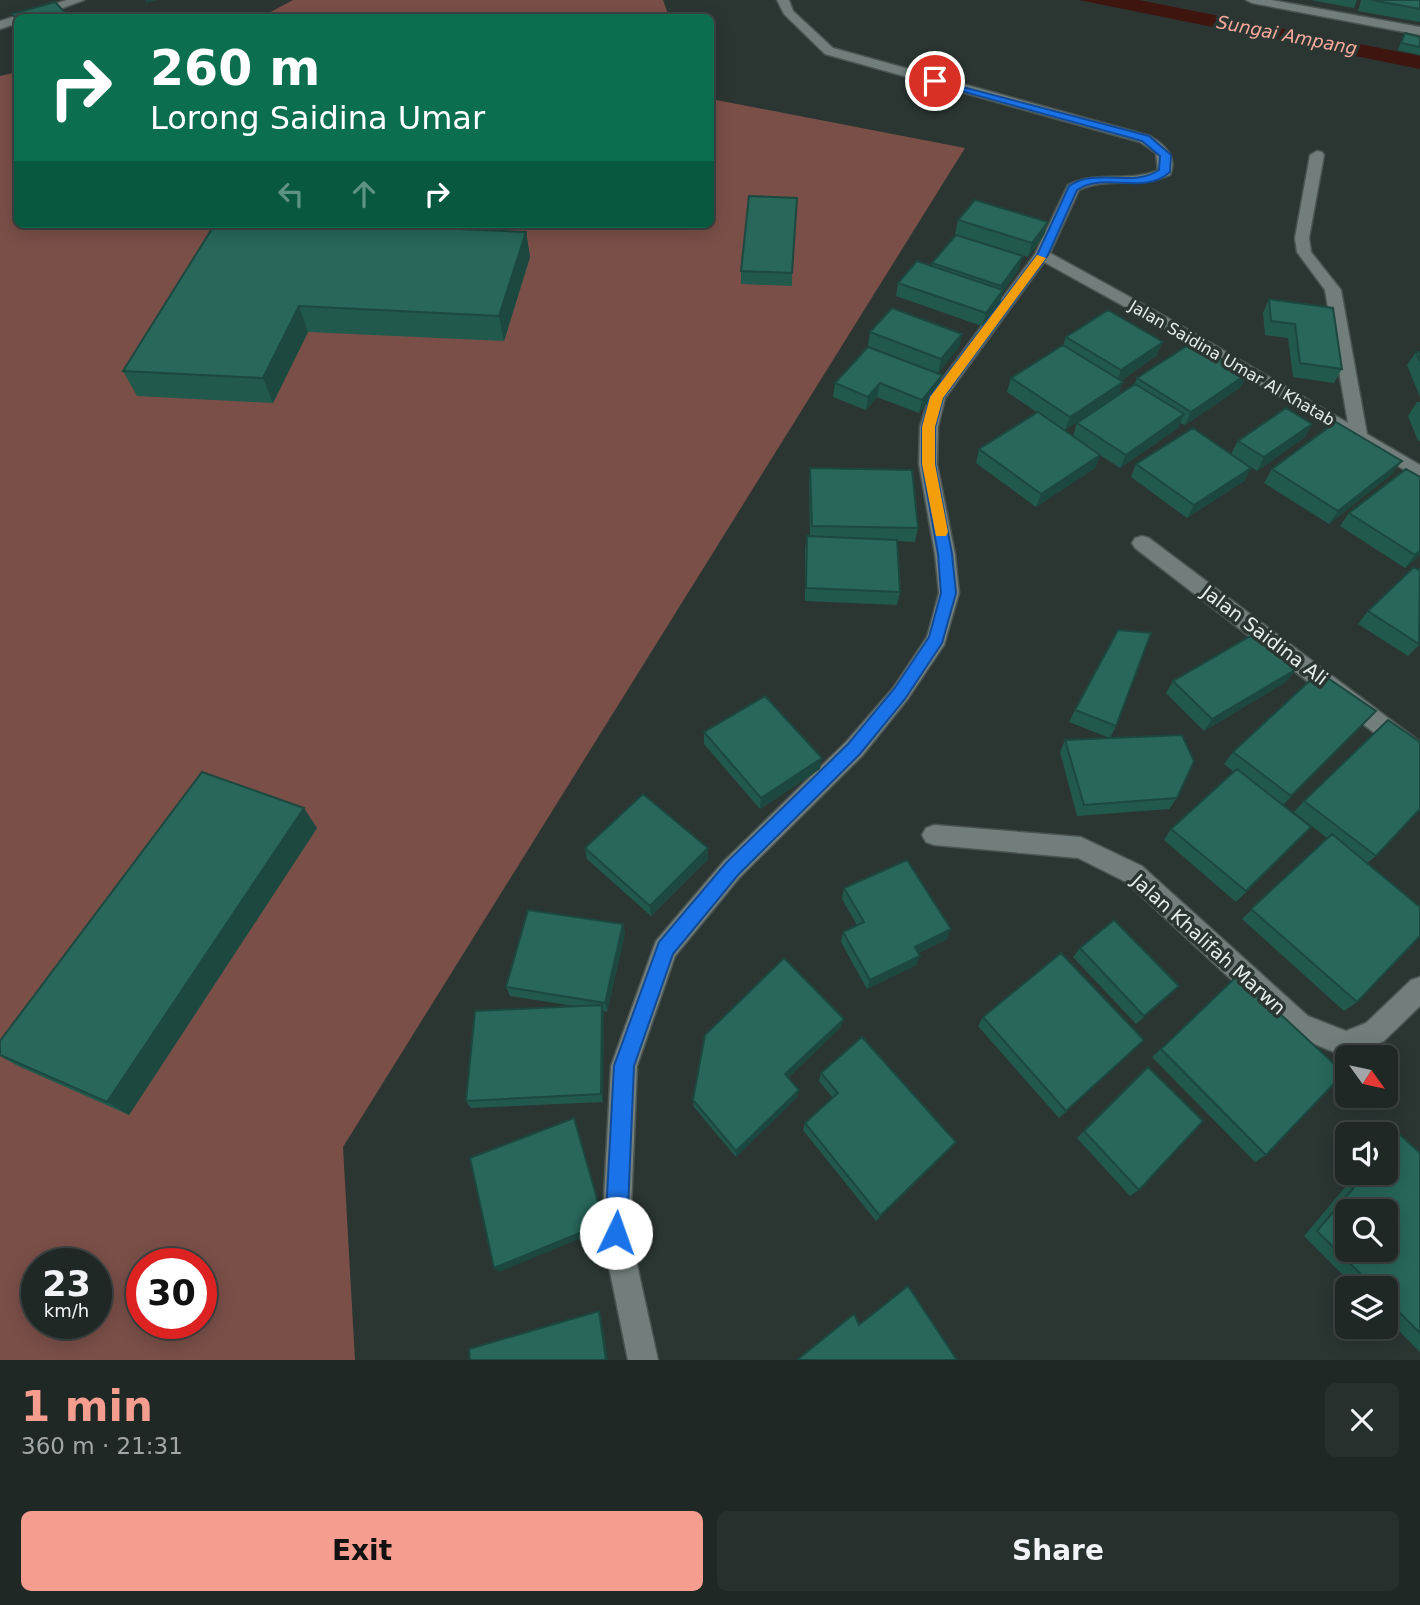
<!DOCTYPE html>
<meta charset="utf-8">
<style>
:root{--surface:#202826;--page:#28302e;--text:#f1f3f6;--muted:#a2a6a7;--line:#3d4443;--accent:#f59d8e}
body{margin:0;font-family:"DejaVu Sans",sans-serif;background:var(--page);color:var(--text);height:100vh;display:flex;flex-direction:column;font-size:26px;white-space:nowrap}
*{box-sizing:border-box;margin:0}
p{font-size:23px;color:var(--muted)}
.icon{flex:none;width:38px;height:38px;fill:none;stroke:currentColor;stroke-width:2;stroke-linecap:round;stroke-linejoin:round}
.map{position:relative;height:1360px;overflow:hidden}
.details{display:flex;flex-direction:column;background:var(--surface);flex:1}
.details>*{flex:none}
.guide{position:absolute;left:14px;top:14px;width:700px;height:214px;border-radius:10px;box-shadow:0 4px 18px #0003,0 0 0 2px var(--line);background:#0b6e4f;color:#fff;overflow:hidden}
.needle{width:46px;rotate:123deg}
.controls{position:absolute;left:1335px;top:1045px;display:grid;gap:14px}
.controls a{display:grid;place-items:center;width:63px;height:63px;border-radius:10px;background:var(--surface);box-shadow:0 4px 18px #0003,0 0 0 2px var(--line);font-size:35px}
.speed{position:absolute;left:21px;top:1248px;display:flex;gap:14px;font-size:35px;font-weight:700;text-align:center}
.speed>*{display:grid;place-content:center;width:91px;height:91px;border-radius:50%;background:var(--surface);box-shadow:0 4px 18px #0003,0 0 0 2px var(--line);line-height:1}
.speed small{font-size:18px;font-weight:400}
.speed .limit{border:10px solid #d22;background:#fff;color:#111}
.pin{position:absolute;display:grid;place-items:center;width:60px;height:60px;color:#fff;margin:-30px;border:4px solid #fff;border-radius:50%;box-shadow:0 2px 7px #0007}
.me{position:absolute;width:77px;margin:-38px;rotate:3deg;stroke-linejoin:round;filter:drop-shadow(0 0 5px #0008)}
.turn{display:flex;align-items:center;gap:24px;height:147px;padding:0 21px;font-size:32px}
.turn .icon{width:91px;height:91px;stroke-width:2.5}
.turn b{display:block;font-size:49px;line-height:60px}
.lanes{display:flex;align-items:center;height:66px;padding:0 21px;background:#0003;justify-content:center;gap:35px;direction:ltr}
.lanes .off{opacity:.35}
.round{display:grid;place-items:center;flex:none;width:74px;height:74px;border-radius:10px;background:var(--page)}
.headline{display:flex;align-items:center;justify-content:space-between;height:119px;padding:0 21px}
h1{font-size:42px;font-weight:600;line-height:52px;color:var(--accent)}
.primary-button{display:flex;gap:14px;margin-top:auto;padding:14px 21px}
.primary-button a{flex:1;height:80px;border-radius:10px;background:var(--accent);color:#111;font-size:28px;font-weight:600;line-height:80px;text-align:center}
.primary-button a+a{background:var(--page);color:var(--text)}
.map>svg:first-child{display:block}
.green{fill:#7a4f48;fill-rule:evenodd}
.water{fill:#3f150f}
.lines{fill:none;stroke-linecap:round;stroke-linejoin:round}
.street-casing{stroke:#4a5451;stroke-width:3}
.street{fill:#717e7b;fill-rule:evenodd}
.wall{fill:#22594d}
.shaded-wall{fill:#1c483f}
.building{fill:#28675a;stroke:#1c483f;stroke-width:2;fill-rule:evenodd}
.route{fill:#1a73e8;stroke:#114b97;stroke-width:2}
.slow{fill:#f59e0b}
.labels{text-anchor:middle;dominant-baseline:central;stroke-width:7;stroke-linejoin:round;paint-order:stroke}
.far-street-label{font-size:16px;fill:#e5edeb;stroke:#2b3633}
.far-water-label{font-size:18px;font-style:italic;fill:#faa99b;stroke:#2b3633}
.street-label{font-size:19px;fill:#e5edeb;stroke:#2b3633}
</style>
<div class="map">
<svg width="1420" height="1360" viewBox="0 0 1420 1360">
<rect width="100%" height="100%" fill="#2b3633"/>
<path class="green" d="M 293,0 L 663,0 L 669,17 L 253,17 L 267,14 Z
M 17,72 L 18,224 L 710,224 L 711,99 L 965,148 L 343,1147 L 355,1360 L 0,1360 L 0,76 ZM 37,1264 L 96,1264 L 96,1323 L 37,1323 ZM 142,1264 L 201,1264 L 201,1323 L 142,1323 Z"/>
<path class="water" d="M 1079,0 L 1139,0 L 1420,56 L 1420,69 Z"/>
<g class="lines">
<g class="street-casing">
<path id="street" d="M 67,0 L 84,0 L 36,18 L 18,18 L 18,23 L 0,29 L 0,21 Z
M 777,0 L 789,0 L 793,11 L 833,48 L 1150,136 C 1165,145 1178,157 1170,175 C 1139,189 1107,176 1079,190 L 1050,253 L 1168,318 L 1348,423 L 1325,290 L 1297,252 L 1295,238 L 1310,155 L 1317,151 L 1322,152 L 1324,155 L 1309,238 L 1311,252 L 1341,290 L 1367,434 L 1420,465 L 1420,479 L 1156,324 L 1044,262 L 945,398 L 938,427 L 937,464 L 955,554 L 959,593 L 944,645 L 907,700 L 862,756 L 740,877 L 675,956 L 637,1066 L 630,1233 L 658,1360 L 628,1360 L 602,1233 L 611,1066 L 653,949 L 656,941 L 724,861 L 846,742 L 893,688 L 927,637 L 939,593 L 935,554 L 919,464 L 920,427 L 929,397 L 1035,254 L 1068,185 C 1097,170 1129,183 1158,170 L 1156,153 L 1140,142 L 825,54 L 784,14 Z
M 1246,0 L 1271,0 L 1420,27 L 1420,35 L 1252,3 Z
M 1142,536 L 1149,538 L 1420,742 L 1420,764 L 1412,762 L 1135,548 L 1132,543 L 1135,538 Z
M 934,825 L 1081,837 L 1142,866 L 1308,1016 L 1346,1031 L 1366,1023 L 1411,980 L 1420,977 L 1420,1006 L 1384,1041 L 1346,1057 L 1290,1034 L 1126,882 L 1078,858 L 934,845 L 926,842 L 922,835 L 926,828 Z"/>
</g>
<use href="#street" class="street"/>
</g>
<path class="wall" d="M 1311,0 L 1357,0 L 1354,8 Z
M 1361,0 L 1420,0 L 1420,22 L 1358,11 Z
M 1405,33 L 1420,37 L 1420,55 L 1398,50 Z
M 958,220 L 1044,235 L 1028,257 L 955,234 Z
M 215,224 L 526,232 L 530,257 L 504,341 L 308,332 L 273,403 L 137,396 L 123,371 Z
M 932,263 L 1019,269 L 1002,293 L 1000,304 L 982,326 L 896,296 L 898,283 L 931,266 Z
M 741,271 L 792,273 L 792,286 L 741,284 Z
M 1269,299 L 1342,369 L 1334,383 L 1293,377 L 1288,338 L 1265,335 L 1263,313 Z
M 870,332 L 962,334 L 959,347 L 938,373 L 868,346 Z
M 1066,337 L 1157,355 L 1121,381 L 1123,382 L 1118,395 L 1065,430 L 1073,436 L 1077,423 L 1134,385 L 1137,378 L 1247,374 L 1241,387 L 1185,425 L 1180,423 L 1178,428 L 1120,468 L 1100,455 L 1095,468 L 1036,507 L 976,463 L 979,449 L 1038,413 L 1007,392 L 1011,378 L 1063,345 Z
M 868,347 L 939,389 L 919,413 L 877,397 L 866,410 L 833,397 L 835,383 Z
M 1416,352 L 1420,352 L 1420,397 L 1407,365 Z
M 1417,402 L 1420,402 L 1420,441 L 1418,441 L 1408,416 Z
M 1305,437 L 1257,471 L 1231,454 L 1238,441 Z
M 1402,461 L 1392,474 L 1329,524 L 1264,483 L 1272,469 Z
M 1136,464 L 1251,468 L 1244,481 L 1187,518 L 1131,477 Z
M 810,468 L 918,528 L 915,542 L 897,541 L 900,592 L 897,605 L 805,601 L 805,549 L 807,536 L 810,536 L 809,481 Z
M 1349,513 L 1420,555 L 1405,568 L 1340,526 Z
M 1420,568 L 1420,644 L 1408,656 L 1358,624 L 1368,611 Z
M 1295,670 L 1286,682 L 1204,731 L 1166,693 L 1173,681 Z
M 1075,710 L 1116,726 L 1110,738 L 1069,722 Z
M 1376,711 L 1365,723 L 1283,805 L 1301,838 L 1236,902 L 1164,840 L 1171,829 L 1234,772 L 1224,764 L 1233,752 Z
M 704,732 L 820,769 L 760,809 L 704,744 Z
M 1065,740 L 1177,798 L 1169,809 L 1077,816 L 1060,752 Z
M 1304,801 L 1376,856 L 1367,863 L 1357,1002 L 1344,1011 L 1242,919 L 1327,838 L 1294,812 Z
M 317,828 L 129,1115 L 18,1066 L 0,1056 L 0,1041 Z
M 585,848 L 708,848 L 708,859 L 651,916 L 587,859 Z
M 844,888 L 947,939 L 918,953 L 920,956 L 916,965 L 867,989 L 841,942 L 843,932 L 857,925 L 842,899 Z
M 623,924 L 625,933 L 607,1012 L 603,1011 L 603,1102 L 471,1108 L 466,1101 L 574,1006 L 510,996 L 506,987 Z
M 1080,948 L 1170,995 L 1136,1024 L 1073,957 Z
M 1238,975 L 1266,1155 L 1255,1162 L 1152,1057 Z
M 983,1017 L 1136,1048 L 1059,1118 L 978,1026 Z
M 841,1027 L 788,1078 L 799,1090 L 797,1097 L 736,1157 L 694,1107 L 693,1100 Z
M 1148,1067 L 1139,1190 L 1130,1196 L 1077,1138 Z
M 821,1073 L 951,1148 L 876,1221 L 803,1130 L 805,1123 L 833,1098 L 819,1081 Z
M 1399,1134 L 1420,1153 L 1420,1352 L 1386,1318 L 1386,1288 L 1356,1288 L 1304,1236 L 1358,1172 L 1386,1172 L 1386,1140 Z"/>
<path class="shaded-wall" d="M 145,0 L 157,0 L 146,3 Z
M 1048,222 L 1044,235 L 1028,257 L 1032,243 Z
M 526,232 L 530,257 L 504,341 L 499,316 Z
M 1023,256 L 1019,269 L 1002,293 L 1000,304 L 982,326 L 986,313 L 998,296 L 1001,286 Z
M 299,306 L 308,332 L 273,403 L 263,378 Z
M 962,334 L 959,347 L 938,373 L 941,359 Z
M 1163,342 L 1157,355 L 1116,384 L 1121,370 Z
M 1247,374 L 1241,387 L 1185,425 L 1191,412 Z
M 942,375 L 939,389 L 919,413 L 922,400 Z
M 1123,382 L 1118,395 L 1065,430 L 1070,417 Z
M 880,383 L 877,397 L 866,410 L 868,397 Z
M 1184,414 L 1178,428 L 1120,468 L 1126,455 Z
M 1312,424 L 1305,437 L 1257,471 L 1264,457 Z
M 1100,455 L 1095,468 L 1036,507 L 1041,494 Z
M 1402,461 L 1392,474 L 1329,524 L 1338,511 Z
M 1251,468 L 1244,481 L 1187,518 L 1194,505 Z
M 1420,551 L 1420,555 L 1405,568 L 1415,555 Z
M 1295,670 L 1286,682 L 1204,731 L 1212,719 Z
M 1376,711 L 1365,723 L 1281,807 L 1291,796 Z
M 822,758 L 820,769 L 760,809 L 761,798 Z
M 304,808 L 317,828 L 129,1115 L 107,1102 Z
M 708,848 L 708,859 L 651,916 L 650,906 Z
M 623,924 L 625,933 L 607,1012 L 605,1003 Z
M 951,929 L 947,939 L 911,956 L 915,947 Z
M 920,956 L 916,965 L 867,989 L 870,980 Z
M 1179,986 L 1170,995 L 1136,1024 L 1144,1016 Z
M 602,1005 L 604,1013 L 603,1102 L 601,1094 Z
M 844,1019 L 841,1027 L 784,1082 L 785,1074 Z
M 799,1090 L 797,1097 L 736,1157 L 736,1151 Z
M 574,1118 L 606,1228 L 499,1272 L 494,1268 Z
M 956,1142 L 951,1148 L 876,1221 L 880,1216 Z
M 599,1311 L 601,1315 L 608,1360 L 606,1360 Z"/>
<path class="building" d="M 1371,0 L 1420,0 L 1420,9 Z
M 55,2 L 70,18 L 18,18 L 18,20 L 12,14 Z
M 1405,33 L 1420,37 L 1420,47 L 1401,43 Z
M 749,196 L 797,198 L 792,273 L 741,271 Z
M 975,200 L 1048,222 L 1032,243 L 958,220 Z
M 215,224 L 340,224 L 526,232 L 499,316 L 299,306 L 263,378 L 123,371 Z
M 956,235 L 1023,256 L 1001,286 L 932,263 Z
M 917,261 L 1003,290 L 986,313 L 898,283 Z
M 1269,299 L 1333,308 L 1342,369 L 1300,363 L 1295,324 L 1271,321 Z
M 892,308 L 962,334 L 941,359 L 870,332 Z
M 1108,310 L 1163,342 L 1121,370 L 1066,337 Z
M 1193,342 L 1247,374 L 1191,412 L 1137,378 Z
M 1063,345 L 1123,382 L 1070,417 L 1011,378 Z
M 868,347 L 942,375 L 922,400 L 880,383 L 868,397 L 835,383 Z
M 1416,352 L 1420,352 L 1420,361 Z
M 1135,384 L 1184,414 L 1126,455 L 1077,423 Z
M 1286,408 L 1312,424 L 1264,457 L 1238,441 Z
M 1038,412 L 1100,455 L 1041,494 L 979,449 Z
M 1336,422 L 1402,461 L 1338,511 L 1272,469 Z
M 1193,428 L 1251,468 L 1194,505 L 1136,464 Z
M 810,468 L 912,470 L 918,528 L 812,526 Z
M 1406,469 L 1420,477 L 1420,551 L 1415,555 L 1349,513 Z
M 807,536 L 897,540 L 900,592 L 806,588 Z
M 1414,567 L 1420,571 L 1419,644 L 1368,611 Z
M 1118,630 L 1151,633 L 1116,726 L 1075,710 Z
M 1254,634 L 1295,670 L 1212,719 L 1173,681 Z
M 1319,672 L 1376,711 L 1291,796 L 1233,752 Z
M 765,696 L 822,758 L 761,798 L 704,732 Z
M 1388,720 L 1420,742 L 1420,809 L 1376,856 L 1304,801 Z
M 1182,735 L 1194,761 L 1177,798 L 1084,805 L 1065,740 Z
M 1237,769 L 1311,827 L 1246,891 L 1171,829 Z
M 202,772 L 304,808 L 107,1102 L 0,1055 L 0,1041 Z
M 643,794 L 708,848 L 650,906 L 585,848 Z
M 1332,834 L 1420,907 L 1420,936 L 1357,1002 L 1251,909 Z
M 907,860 L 951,929 L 915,947 L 920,956 L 870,980 L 843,932 L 864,922 L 844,888 Z
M 528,910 L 623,924 L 605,1003 L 506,987 Z
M 1114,920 L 1179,986 L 1144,1016 L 1080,948 Z
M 1061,953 L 1144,1040 L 1066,1111 L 983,1017 Z
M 784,958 L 844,1019 L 785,1074 L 799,1090 L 736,1151 L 693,1100 L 705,1035 Z
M 1238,975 L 1344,1073 L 1266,1155 L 1161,1049 Z
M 602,1005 L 601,1094 L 466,1101 L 475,1011 Z
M 862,1037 L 956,1142 L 880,1216 L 805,1123 L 838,1093 L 821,1073 Z
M 1148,1067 L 1203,1121 L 1139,1190 L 1084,1131 Z
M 574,1118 L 604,1223 L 494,1268 L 470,1158 Z
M 1399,1134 L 1420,1153 L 1420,1333 L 1386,1299 L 1386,1288 L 1375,1288 L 1317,1231 L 1367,1172 L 1386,1172 L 1386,1150 ZM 1348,1211 L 1386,1211 L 1386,1250 L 1348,1250 Z
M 908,1286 L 957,1360 L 797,1360 L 854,1314 L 859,1325 Z
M 599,1311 L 606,1360 L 470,1360 L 469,1349 Z"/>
<path class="route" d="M 932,79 L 1149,136 L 1171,155 L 1170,172 C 1144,196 1104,171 1077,190 L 1048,255 L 943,398 L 935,427 L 935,464 L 952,554 L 956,593 L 942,643 L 905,699 L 860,754 L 738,875 L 673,954 L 634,1066 L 627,1233 L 624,1241 L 616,1244 L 609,1241 L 605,1233 L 614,1066 L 659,942 L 726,863 L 848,744 L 894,689 L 929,637 L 941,593 L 938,554 L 922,464 L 922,427 L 930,397 L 1037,255 L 1069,186 C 1096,167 1133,188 1159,170 L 1160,156 L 1142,141 L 932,83 Z"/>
<path class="slow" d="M 1037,255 L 1046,258 L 943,398 L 935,427 L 935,464 L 948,532 L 946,536 L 936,536 L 922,464 L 922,427 L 930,397 Z"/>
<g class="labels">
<g class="far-street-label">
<text transform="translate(1232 363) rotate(30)">Jalan Saidina Umar Al Khatab</text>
</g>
<g class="far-water-label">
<text transform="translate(1287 35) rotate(11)">Sungai Ampang</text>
</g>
<g class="street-label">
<text transform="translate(1265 635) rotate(37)">Jalan Saidina Ali</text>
<text transform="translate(1209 944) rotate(42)">Jalan Khalifah Marwn</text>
</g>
</g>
</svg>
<div class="controls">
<a><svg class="needle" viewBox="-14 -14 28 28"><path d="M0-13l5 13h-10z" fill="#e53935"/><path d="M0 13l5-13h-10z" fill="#a2a6a7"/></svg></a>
<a><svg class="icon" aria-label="sound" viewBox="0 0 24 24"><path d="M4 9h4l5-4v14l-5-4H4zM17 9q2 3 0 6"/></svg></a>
<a><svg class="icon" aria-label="search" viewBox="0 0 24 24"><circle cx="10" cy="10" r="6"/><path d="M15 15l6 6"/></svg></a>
<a><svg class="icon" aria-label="layers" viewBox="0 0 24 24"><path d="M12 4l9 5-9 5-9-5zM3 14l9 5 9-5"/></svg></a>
</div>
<div class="speed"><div>23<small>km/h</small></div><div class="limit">30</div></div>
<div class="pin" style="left:935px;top:81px;background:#d93025"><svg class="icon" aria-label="arrive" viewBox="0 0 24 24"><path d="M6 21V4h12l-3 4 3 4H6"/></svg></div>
<svg class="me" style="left:616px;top:1233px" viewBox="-20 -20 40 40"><circle r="19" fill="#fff"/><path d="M0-13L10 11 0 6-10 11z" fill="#1a73e8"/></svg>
<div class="guide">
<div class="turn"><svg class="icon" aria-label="right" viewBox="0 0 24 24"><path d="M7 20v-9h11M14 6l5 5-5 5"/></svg><div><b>260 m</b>Lorong Saidina Umar</div></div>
<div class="lanes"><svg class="icon off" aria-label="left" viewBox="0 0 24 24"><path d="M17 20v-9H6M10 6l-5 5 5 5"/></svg><svg class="icon off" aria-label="ahead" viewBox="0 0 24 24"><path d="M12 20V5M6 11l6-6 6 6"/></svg><svg class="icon" aria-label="right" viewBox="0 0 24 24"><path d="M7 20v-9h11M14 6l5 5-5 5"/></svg></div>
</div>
</div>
<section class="details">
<div class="headline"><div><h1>1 min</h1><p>360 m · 21:31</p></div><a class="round"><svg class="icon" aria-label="close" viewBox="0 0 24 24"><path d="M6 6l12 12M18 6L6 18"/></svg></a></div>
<div class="primary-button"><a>Exit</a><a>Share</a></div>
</section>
